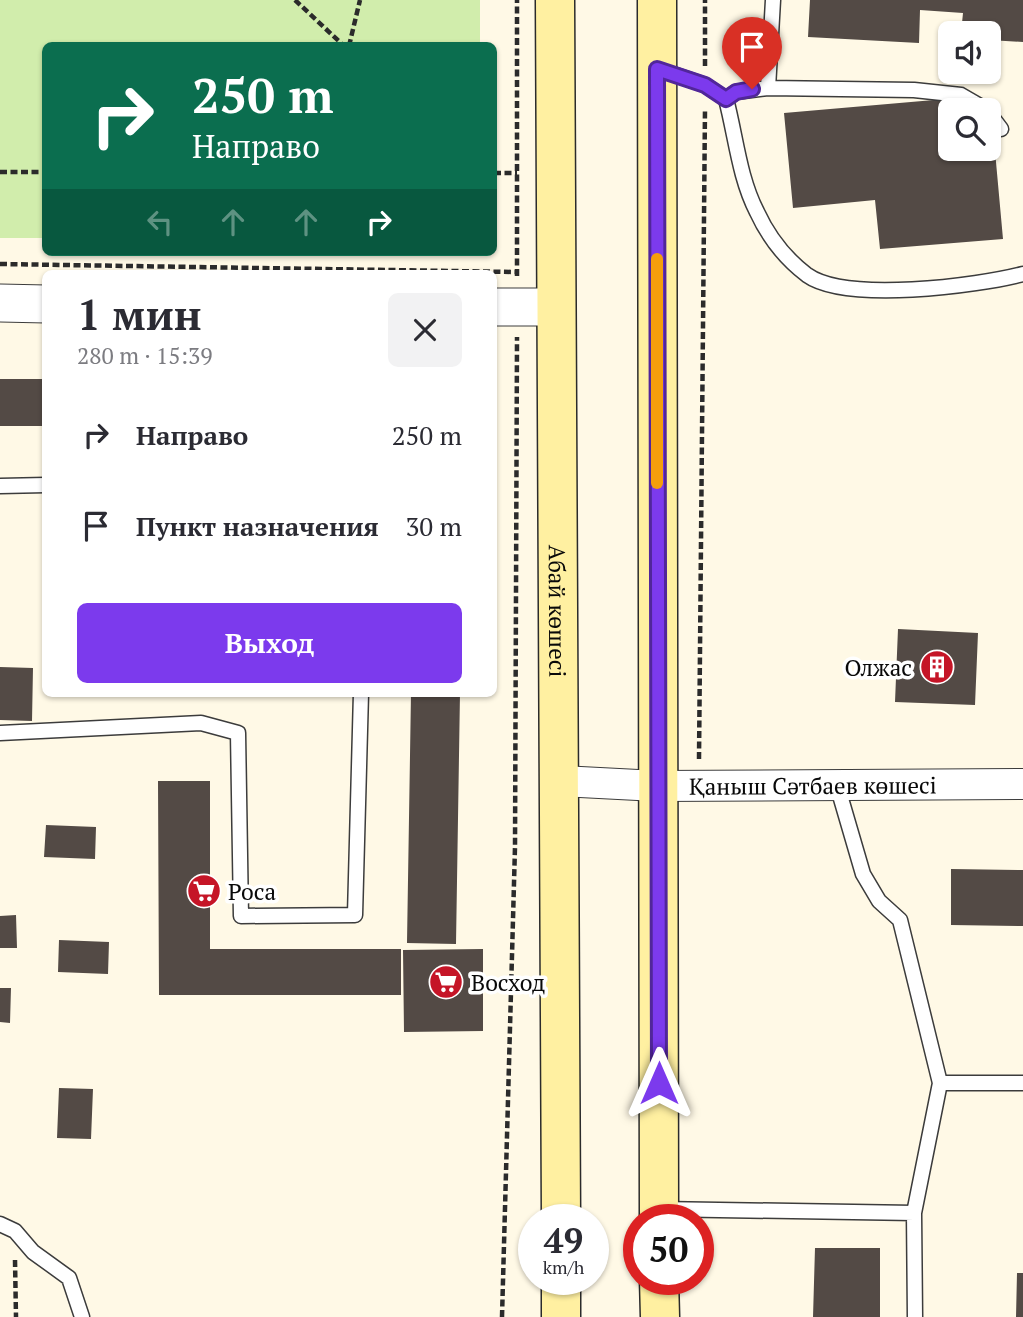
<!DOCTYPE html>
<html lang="ru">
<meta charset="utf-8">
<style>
:root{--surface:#fff;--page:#f2f2f3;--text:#2b2b33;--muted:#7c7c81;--accent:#7c3aed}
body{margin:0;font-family:"PT Serif",serif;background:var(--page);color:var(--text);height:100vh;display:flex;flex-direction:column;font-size:26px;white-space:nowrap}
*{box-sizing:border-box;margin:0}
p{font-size:23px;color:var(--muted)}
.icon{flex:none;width:38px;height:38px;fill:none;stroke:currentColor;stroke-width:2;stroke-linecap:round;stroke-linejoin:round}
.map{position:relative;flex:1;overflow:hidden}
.panel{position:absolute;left:42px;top:270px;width:455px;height:427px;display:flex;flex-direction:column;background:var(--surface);border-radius:10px;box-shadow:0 2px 5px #0004}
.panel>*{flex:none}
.banner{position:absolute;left:42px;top:42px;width:455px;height:214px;border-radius:10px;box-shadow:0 2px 5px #0004;background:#0b6e4f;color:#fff;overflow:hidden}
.buttons{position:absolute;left:938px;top:21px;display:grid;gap:14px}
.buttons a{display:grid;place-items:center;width:63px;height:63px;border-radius:10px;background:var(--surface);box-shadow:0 2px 5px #0004;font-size:35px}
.speed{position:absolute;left:518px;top:1204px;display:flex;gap:14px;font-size:35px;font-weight:700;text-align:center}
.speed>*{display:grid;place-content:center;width:91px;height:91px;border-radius:50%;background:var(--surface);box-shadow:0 2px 5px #0004;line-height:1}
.speed small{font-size:18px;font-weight:400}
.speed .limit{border:10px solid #d22;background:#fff;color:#111}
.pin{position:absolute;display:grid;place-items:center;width:60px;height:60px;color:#fff;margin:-72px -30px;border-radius:50% 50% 50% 0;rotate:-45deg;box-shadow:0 0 7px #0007}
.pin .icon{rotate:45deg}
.me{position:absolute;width:77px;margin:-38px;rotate:0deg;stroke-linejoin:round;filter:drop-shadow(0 0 5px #0008)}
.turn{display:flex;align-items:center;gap:24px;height:147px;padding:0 35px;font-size:32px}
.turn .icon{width:91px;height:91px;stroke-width:2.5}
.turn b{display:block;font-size:49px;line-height:60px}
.lanes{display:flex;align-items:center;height:66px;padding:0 35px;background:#0003;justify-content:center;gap:35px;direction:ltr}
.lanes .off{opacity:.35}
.round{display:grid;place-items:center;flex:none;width:74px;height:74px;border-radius:10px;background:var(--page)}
.overview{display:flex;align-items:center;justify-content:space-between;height:119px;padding:0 35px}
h1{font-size:42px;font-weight:600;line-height:52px}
.button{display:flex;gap:14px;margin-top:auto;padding:14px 35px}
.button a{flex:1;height:80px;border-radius:10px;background:var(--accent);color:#fff;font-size:28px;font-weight:600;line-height:80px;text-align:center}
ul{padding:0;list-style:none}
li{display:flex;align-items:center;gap:21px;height:91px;padding:0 35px}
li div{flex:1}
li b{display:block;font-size:26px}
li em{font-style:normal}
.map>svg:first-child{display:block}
.green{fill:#d1edac}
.building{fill:#534a45}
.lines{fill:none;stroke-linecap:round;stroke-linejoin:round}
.service-casing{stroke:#3c3c3c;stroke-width:17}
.minor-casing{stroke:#3c3c3c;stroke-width:32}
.tertiary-casing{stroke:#3c3c3c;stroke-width:39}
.secondary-casing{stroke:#2b2b2b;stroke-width:41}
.path{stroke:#2b2b2b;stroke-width:4.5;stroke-dasharray:7 3.5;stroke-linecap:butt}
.service{stroke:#fff;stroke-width:14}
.minor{stroke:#fff;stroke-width:30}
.tertiary{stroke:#fff;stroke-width:37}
.secondary{stroke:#fff0a1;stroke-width:38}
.route-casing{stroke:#51269a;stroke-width:18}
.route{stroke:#7c3aed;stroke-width:12}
.slow{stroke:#f59e0b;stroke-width:12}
.labels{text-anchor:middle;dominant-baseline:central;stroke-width:7;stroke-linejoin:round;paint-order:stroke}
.street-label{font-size:23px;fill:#090909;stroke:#fff}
.poi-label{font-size:23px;fill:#090909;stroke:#fff;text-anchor:start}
</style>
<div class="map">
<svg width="1023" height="1317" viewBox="0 0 1023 1317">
<rect width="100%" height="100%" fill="#fff9e6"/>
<path class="green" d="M 0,0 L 480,0 L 480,45 L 46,46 L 45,238 L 0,238 Z"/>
<path class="building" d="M 810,0 L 1023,0 L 1023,42 L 989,40 L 989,33 L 961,33 L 963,13 L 920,10 L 919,43 L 808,37 Z
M 957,98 L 958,110 L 950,110 L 950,149 L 961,149 L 962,154 L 995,151 L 1003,239 L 880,249 L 875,200 L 793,208 L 784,113 Z
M 0,379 L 46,379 L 46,426 L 0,426 Z
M 898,629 L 978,633 L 975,705 L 895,702 Z
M 0,667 L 33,668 L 32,721 L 0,720 Z
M 411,693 L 460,693 L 456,944 L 407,943 Z
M 158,781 L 210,781 L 210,949 L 401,949 L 401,995 L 159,995 Z
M 46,825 L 96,827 L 95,859 L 44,857 Z
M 951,869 L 1023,870 L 1023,926 L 951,925 Z
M 16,915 L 17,948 L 0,948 L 0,916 Z
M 59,940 L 109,942 L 108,974 L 58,972 Z
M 483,949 L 483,1031 L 404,1032 L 403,950 Z
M 0,988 L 11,988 L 10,1023 L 0,1022 Z
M 59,1088 L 93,1089 L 91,1139 L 57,1138 Z
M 815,1248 L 880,1248 L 880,1317 L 813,1317 Z
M 1017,1273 L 1023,1273 L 1023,1317 L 1016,1317 Z"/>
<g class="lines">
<g class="service-casing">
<path id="service" d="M 658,69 L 705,85 L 726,99 C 736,137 739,177 757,212 C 768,236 786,259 807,275 C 846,303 977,286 1023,274
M 768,88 L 773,0
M 726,99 L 736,92 L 768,88 L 914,90 L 961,95 L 987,110
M 989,113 L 1001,129
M 0,486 L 46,485
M 0,733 L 201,723 L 238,733 L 241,916 L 355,915 L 361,693
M 837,785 L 863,874 L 879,901 L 900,920 L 940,1083 L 914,1213
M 940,1083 L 1023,1083
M 659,1209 L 914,1213 L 915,1317
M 0,1224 L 15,1231 L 33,1252 L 69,1278 L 82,1317"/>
</g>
<g class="minor-casing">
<g id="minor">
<path id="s1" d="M 561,781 L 657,786 L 1023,784"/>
</g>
</g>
<g class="tertiary-casing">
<path id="tertiary" d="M 0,303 L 46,304
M 494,307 L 555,307"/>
</g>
<g class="secondary-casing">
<g id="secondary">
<path id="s2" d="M 555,0 L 561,1220"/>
<path d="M 657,0 L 659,1220"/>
<path d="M 561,1279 L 561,1317"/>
<path d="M 659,1279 L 660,1317"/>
</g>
</g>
<path class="path" d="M 295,0 L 344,46
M 349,46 L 360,0
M 705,66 L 705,0
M 0,172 L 46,172
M 494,173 L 517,173
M 0,264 L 517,272
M 517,276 L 517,0
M 699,759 L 705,109
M 511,983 L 528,982
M 15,1260 L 16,1317
M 502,1317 L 515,847 L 517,337"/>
<use href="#service" class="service"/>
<use href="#minor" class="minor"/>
<use href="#tertiary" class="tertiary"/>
<use href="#secondary" class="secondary"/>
</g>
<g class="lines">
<g class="route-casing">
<path id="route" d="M 659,1083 L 657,69 L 705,85 L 726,99 L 736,92 L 752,89"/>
</g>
<use href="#route" class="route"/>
<path class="slow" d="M 657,483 L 657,259"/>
</g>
<defs>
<g id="building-disc" transform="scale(1.75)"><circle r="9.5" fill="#c51527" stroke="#fff"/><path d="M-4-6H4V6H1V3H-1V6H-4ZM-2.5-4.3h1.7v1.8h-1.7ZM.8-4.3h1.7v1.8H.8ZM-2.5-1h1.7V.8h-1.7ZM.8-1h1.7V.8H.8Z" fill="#fff"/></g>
<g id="supermarket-disc" transform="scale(1.75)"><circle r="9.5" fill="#c51527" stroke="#fff"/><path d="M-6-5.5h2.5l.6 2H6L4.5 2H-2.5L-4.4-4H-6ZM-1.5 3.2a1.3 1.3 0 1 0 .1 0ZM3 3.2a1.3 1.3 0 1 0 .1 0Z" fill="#fff"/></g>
</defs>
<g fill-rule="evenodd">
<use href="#building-disc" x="937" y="667"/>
<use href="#supermarket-disc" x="204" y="891"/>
<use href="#supermarket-disc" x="446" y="982"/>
</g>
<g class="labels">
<g class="street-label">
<text stroke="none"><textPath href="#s2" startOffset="611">Абай көшесі</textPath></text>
<text stroke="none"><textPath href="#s1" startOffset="252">Қаныш Сәтбаев көшесі</textPath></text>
</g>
<g class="poi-label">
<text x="912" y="667" text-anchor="end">Олжас</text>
<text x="228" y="891">Роса</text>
<text x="471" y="982">Восход</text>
</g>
</g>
</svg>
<div class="buttons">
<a><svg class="icon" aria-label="sound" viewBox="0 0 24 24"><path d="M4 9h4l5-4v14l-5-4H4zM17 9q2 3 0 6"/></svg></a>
<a><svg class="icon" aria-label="search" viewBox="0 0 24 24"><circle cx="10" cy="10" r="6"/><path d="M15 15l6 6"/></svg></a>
</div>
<div class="speed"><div>49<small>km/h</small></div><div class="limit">50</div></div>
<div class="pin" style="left:752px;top:89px;background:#d93025"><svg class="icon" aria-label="arrive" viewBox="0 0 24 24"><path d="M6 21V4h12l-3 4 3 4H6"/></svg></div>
<svg class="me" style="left:659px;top:1083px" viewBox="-20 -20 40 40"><path d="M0-17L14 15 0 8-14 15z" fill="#7c3aed" stroke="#fff" stroke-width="4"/></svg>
<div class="banner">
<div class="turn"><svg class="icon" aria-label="right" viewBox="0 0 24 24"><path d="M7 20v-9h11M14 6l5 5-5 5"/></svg><div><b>250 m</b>Направо</div></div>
<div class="lanes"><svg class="icon off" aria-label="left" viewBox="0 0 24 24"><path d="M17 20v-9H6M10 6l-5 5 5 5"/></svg><svg class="icon off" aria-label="ahead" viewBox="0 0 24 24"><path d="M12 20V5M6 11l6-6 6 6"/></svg><svg class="icon off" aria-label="ahead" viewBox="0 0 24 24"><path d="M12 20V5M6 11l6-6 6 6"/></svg><svg class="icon" aria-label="right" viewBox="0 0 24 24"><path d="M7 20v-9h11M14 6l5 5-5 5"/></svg></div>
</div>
<section class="panel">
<div class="overview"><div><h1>1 мин</h1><p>280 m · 15:39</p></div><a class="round"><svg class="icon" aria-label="close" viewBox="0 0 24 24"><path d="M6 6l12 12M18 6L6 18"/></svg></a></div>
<ul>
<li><svg class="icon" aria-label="right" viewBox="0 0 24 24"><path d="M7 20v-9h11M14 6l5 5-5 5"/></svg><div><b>Направо</b></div><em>250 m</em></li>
<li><svg class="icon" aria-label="arrive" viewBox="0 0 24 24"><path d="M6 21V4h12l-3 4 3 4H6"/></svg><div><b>Пункт назначения</b></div><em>30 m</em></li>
</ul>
<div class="button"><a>Выход</a></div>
</section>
</div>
